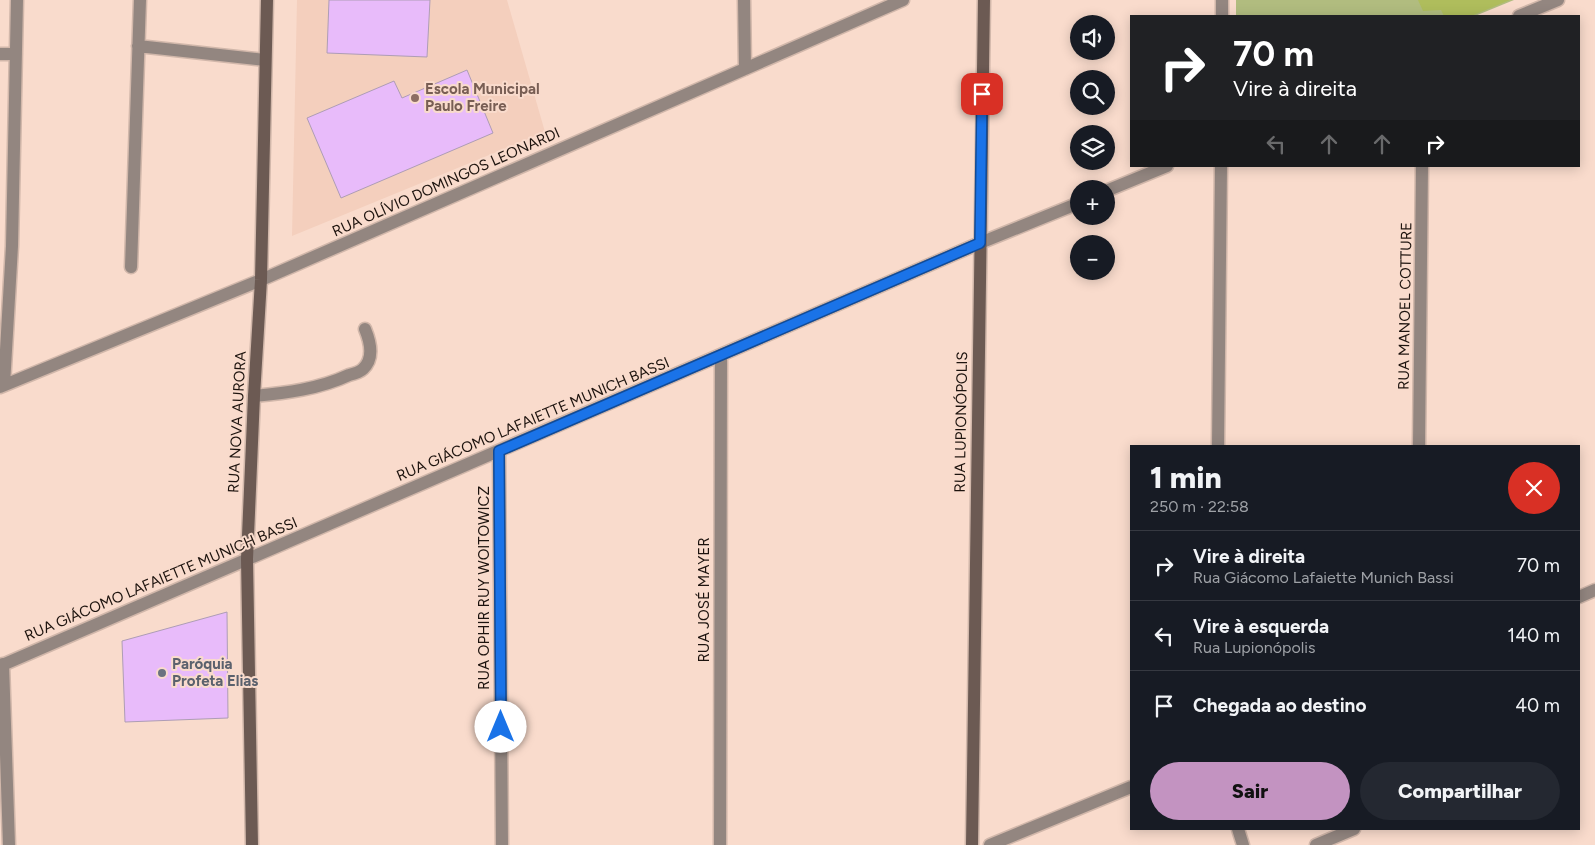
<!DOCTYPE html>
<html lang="pt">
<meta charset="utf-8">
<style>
:root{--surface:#171b24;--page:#242831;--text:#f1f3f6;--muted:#9ea1a6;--line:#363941;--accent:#c393c1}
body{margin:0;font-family:Figtree,sans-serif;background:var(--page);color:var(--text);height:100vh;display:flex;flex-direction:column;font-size:19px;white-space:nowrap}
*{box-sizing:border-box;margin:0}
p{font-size:16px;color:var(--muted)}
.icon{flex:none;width:28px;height:28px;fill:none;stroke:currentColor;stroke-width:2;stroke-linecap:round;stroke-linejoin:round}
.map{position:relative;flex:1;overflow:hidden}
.drawer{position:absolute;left:1130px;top:445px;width:450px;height:385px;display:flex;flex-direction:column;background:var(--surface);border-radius:0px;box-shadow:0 2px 12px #0003}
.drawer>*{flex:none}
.banner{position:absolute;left:1130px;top:15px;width:450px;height:152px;border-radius:0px;box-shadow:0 2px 12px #0003;background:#202124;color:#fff;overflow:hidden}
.fabs{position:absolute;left:1070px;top:15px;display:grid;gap:10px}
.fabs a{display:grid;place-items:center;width:45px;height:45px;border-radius:50%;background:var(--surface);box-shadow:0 2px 12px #0003;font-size:25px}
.pin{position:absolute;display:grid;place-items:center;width:42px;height:42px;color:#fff;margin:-21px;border-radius:10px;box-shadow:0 2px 8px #0006}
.me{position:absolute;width:55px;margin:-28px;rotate:0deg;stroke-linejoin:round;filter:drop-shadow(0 0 4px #0008)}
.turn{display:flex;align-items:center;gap:18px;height:105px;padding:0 20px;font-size:22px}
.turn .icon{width:65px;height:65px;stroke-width:2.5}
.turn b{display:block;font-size:35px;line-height:42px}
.lanes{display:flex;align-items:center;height:48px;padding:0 20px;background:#0003;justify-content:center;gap:25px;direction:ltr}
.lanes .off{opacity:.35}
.round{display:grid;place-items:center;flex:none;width:52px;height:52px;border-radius:26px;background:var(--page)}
.overview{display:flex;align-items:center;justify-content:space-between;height:85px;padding:0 20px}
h1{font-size:30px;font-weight:800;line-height:38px}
.action{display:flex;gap:10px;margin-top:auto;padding:10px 20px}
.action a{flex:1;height:58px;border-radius:30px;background:var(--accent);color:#111;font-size:20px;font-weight:800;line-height:58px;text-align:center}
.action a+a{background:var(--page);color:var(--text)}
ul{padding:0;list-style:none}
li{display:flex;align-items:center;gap:15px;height:70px;padding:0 20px;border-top:1px solid var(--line)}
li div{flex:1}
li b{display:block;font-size:19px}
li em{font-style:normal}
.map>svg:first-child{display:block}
.built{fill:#f4cfbd}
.green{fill:#b1bc7f}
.forest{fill:#afbd5c}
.building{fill:#e8bbfa;stroke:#ae9db5}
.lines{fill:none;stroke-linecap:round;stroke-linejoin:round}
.lane-casing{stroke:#d1b7aa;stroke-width:15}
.street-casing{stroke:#d1b7aa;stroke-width:15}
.secondary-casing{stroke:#d1b7aa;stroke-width:15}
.lane{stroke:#938680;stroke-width:12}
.street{stroke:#938680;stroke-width:12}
.secondary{stroke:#6c5a53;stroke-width:12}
.route-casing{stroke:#114b97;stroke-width:12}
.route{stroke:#1a73e8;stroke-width:9}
.education-dot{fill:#8d6e63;stroke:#f9dbcc;stroke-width:2}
.worship-dot{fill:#6b7280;stroke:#f9dbcc;stroke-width:2}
.labels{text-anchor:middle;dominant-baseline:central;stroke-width:4;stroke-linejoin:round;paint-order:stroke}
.education-label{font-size:15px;font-weight:bold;fill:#785e54;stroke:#f9dbcc;text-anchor:start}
.street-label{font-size:15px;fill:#1d130e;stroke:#f9dbcc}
.worship-label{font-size:15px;font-weight:bold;fill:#5b616d;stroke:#f9dbcc;text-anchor:start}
</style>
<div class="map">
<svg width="1595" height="845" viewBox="0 0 1595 845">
<rect width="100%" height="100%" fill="#f9dbcc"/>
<path class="built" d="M 297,0 L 507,0 L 545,132 L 292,236 Z"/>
<path class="green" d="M 1236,0 L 1514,0 L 1475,16 L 1236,16 Z"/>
<path class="forest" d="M 1418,0 L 1510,0 L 1471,16 L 1444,16 L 1441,10 L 1423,11 Z"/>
<path class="building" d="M 329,0 L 430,0 L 427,57 L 327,53 Z
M 467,70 L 493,133 L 341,198 L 307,118 L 394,81 L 402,98 Z
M 227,612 L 228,718 L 125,722 L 122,641 Z"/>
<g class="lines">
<g class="lane-casing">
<path id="lane" d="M 138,46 L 265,60
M 131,267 L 140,0
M 254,396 C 286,393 319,389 349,375 C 353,374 360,372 363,369 C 375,358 370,341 365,329
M 1316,845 L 1354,829"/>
</g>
<g class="street-casing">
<path id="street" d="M 744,0 L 745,69
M 1222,16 L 1222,0
M 1519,16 L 1558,0
M 0,54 L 16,54
M 1106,191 L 1167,166
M 4,385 L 12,246 L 17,0
M 0,387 L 261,280 L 903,0
M 1218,446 L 1221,166
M 1419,446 L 1422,166
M 499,451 L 502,845
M 1579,597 L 1595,590
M 3,664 L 9,845
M 0,666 L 980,243 L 1079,203
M 1238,829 L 1243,845
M 720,845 L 721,355
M 990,845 L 1131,787"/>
</g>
<g class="secondary-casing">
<path id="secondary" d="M 252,845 L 247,559 L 254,396 L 261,280 L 267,0
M 972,845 L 984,0"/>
</g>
<use href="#lane" class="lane"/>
<use href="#street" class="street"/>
<use href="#secondary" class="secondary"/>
</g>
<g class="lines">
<g class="route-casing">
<path id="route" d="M 501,727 L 499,451 L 980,243 L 982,94"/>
</g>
<use href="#route" class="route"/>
</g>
<circle class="education-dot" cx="415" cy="98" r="5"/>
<circle class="worship-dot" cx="162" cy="673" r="5"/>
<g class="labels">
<g class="education-label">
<text x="425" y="89">Escola Municipal<tspan x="425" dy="17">Paulo Freire</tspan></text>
</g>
<g class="street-label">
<text transform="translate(446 182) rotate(-24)">RUA OLÍVIO DOMINGOS LEONARDI</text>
<text transform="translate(1405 306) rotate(-89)">RUA MANOEL COTTURE</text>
<text transform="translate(533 419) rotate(-23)">RUA GIÁCOMO LAFAIETTE MUNICH BASSI</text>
<text transform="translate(237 422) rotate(-87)">RUA NOVA AURORA</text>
<text transform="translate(961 422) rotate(-89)">RUA LUPIONÓPOLIS</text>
<text transform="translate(161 579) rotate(-23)">RUA GIÁCOMO LAFAIETTE MUNICH BASSI</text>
<text transform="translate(484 588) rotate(-90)">RUA OPHIR RUY WOITOWICZ</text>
<text transform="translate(704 600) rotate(-90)">RUA JOSÉ MAYER</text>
</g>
<g class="worship-label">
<text x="172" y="664">Paróquia<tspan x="172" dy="17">Profeta Elias</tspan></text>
</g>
</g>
</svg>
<div class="fabs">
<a><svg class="icon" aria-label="sound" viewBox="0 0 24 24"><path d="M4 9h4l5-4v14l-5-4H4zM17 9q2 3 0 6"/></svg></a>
<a><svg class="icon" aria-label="search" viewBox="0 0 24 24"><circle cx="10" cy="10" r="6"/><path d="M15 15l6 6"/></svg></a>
<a><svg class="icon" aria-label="layers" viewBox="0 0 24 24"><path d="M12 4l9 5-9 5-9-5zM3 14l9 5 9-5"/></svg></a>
<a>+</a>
<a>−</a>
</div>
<div class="pin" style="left:982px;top:94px;background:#d93025"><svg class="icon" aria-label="arrive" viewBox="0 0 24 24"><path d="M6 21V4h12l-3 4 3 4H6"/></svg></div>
<svg class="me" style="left:501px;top:727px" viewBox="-20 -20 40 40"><circle r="19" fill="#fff"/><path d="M0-13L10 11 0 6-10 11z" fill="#1a73e8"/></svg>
<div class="banner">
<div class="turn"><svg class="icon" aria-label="right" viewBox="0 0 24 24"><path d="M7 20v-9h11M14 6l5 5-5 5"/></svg><div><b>70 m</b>Vire à direita</div></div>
<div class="lanes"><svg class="icon off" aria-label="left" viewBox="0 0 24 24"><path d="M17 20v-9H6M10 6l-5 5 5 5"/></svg><svg class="icon off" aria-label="ahead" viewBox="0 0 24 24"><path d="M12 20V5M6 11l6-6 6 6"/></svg><svg class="icon off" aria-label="ahead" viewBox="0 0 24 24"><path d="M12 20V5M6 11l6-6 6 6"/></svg><svg class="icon" aria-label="right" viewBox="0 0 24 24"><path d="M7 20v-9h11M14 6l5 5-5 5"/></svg></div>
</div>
<section class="drawer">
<div class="overview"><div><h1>1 min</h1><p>250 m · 22:58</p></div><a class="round" style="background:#d93025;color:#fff"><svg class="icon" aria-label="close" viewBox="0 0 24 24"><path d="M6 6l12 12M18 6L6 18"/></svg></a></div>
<ul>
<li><svg class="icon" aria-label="right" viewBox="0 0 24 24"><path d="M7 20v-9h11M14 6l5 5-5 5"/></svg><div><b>Vire à direita</b><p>Rua Giácomo Lafaiette Munich Bassi</p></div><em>70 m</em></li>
<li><svg class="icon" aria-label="left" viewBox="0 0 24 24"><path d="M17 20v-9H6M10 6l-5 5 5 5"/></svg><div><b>Vire à esquerda</b><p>Rua Lupionópolis</p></div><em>140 m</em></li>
<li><svg class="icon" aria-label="arrive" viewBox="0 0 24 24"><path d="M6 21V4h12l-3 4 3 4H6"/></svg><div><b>Chegada ao destino</b></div><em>40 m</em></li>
</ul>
<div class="action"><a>Sair</a><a>Compartilhar</a></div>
</section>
</div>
